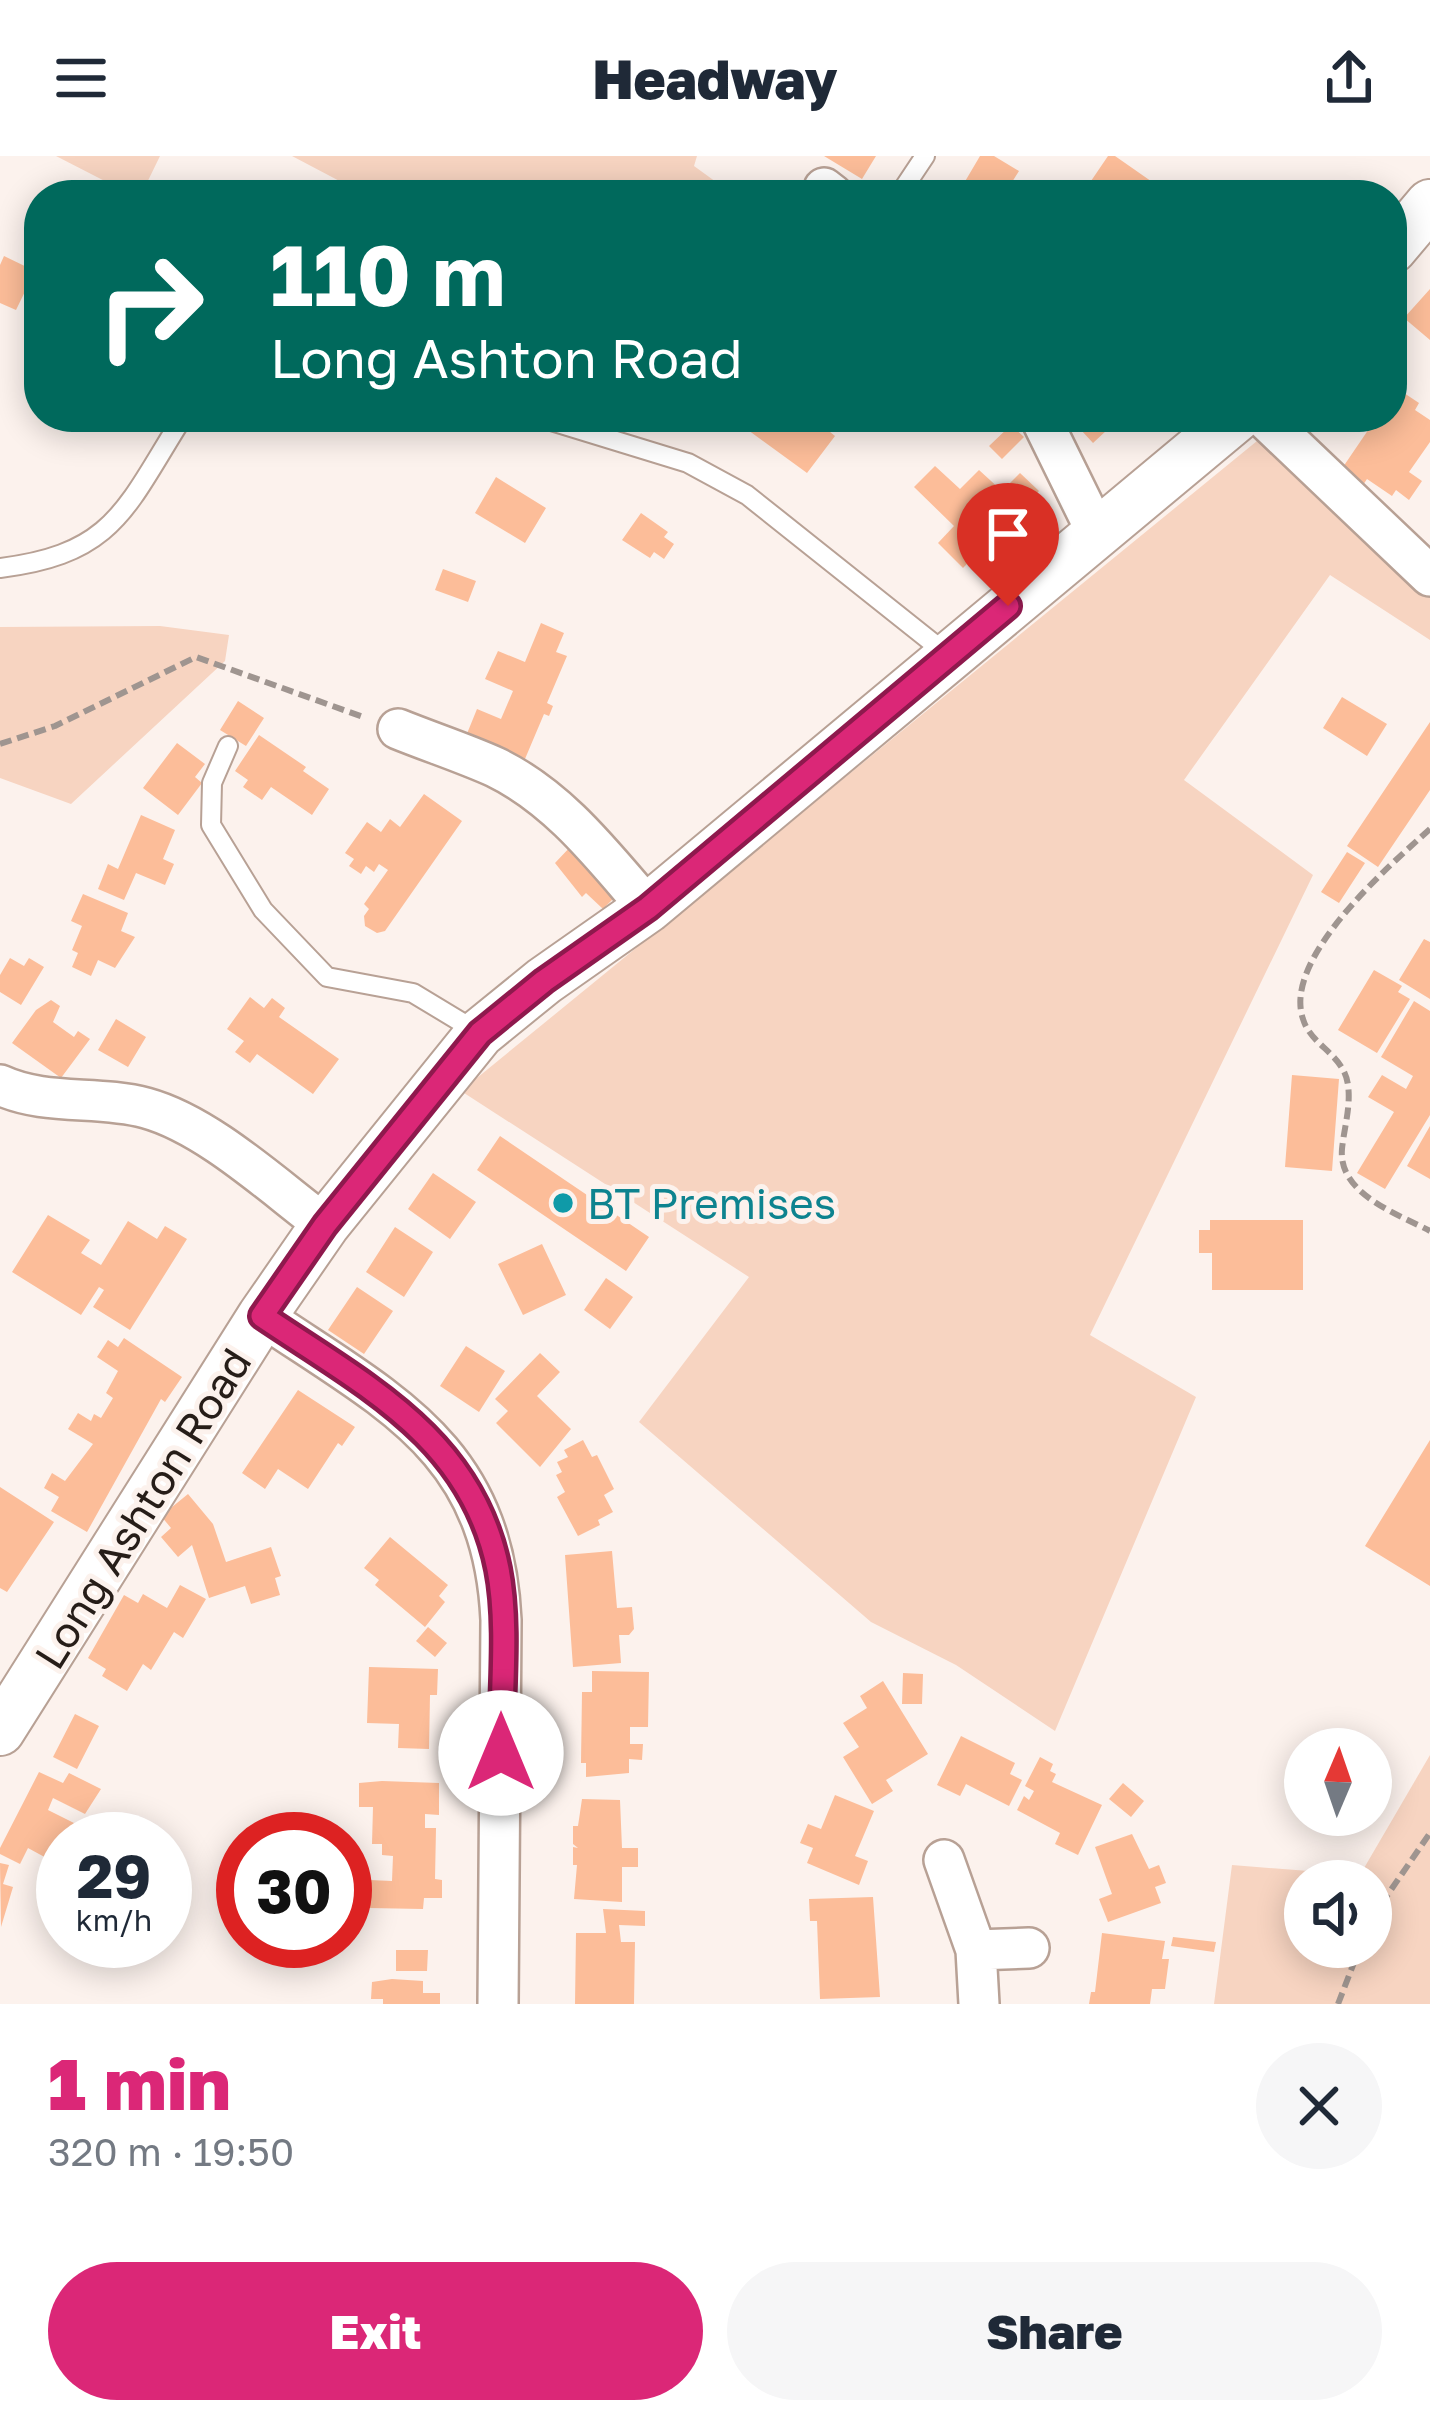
<!DOCTYPE html>
<meta charset="utf-8">
<style>
:root{--surface:#fff;--page:#f6f6f7;--text:#1f2937;--muted:#747a83;--accent:#db2777}
body{margin:0;font-family:"Golos Text",sans-serif;background:var(--page);color:var(--text);height:100vh;display:flex;flex-direction:column;font-size:45px;white-space:nowrap}
*{box-sizing:border-box;margin:0}
p{font-size:39px;color:var(--muted)}
.icon{flex:none;width:66px;height:66px;fill:none;stroke:currentColor;stroke-width:2;stroke-linecap:round;stroke-linejoin:round}
.map{position:relative;height:1848px;overflow:hidden}
.side{display:flex;flex-direction:column;background:var(--surface);flex:1}
.side>*{flex:none}
.guide{position:absolute;left:24px;top:24px;width:1383px;height:252px;border-radius:48px;box-shadow:0 6px 30px #0003;background:#00695c;color:#fff;overflow:hidden}
.needle{width:78px;rotate:2deg}
.fabs{position:absolute;left:1284px;top:1572px;display:grid;gap:24px}
.fabs a{display:grid;place-items:center;width:108px;height:108px;border-radius:50%;background:var(--surface);box-shadow:0 6px 30px #0003;font-size:60px}
.speed{position:absolute;left:36px;top:1656px;display:flex;gap:24px;font-size:60px;font-weight:700;text-align:center}
.speed>*{display:grid;place-content:center;width:156px;height:156px;border-radius:50%;background:var(--surface);box-shadow:0 6px 30px #0003;line-height:1}
.speed small{font-size:30px;font-weight:400}
.speed .limit{border:18px solid #d22;background:#fff;color:#111}
.pin{position:absolute;display:grid;place-items:center;width:102px;height:102px;color:#fff;margin:-123px -51px;border-radius:50% 50% 50% 0;rotate:-45deg;box-shadow:0 0 12px #0007}
.pin .icon{rotate:45deg}
.me{position:absolute;width:132px;margin:-66px;rotate:0deg;stroke-linejoin:round;filter:drop-shadow(0 0 9px #0008)}
.turn{display:flex;align-items:center;gap:42px;height:252px;padding:0 48px;font-size:54px}
.turn .icon{width:156px;height:156px;stroke-width:2.5}
.turn b{display:block;font-size:84px;line-height:102px}
.round{display:grid;place-items:center;flex:none;width:126px;height:126px;border-radius:63px;background:var(--page)}
.headline{display:flex;align-items:center;justify-content:space-between;height:204px;padding:0 48px}
h1{font-size:72px;font-weight:800;line-height:90px;color:var(--accent)}
.action{display:flex;gap:24px;margin-top:auto;padding:24px 48px}
.action a{flex:1;height:138px;border-radius:72px;background:var(--accent);color:#fff;font-size:48px;font-weight:800;line-height:138px;text-align:center}
.action a+a{background:var(--page);color:var(--text)}
header{display:flex;justify-content:space-between;align-items:center;height:156px;padding:0 48px;background:var(--surface);font-size:54px;font-weight:800}
.map>svg:first-child{display:block}
.green{fill:#f7d4c1;fill-rule:evenodd}
.building{fill:#fcbd99}
.lines{fill:none;stroke-linecap:round;stroke-linejoin:round}
.service-casing{stroke:#b8a195;stroke-width:22}
.minor-casing{stroke:#b8a195;stroke-width:44}
.tertiary-casing{stroke:#b8a195;stroke-width:52}
.path{stroke:#9f9590;stroke-width:6;stroke-dasharray:12 6;stroke-linecap:butt}
.service{stroke:#fff;stroke-width:18}
.minor{stroke:#fff;stroke-width:39}
.tertiary{stroke:#fff;stroke-width:48}
.route-casing{stroke:#8e194d;stroke-width:30}
.route{stroke:#db2777;stroke-width:21}
.culture-dot{fill:#0f9aa8;stroke:#fcf2ed;stroke-width:4.5}
.labels{text-anchor:middle;dominant-baseline:central;stroke-width:10;stroke-linejoin:round;paint-order:stroke}
.culture-label{font-size:42px;fill:#0d838f;stroke:#fcf2ed;text-anchor:start}
.street-label{font-size:42px;fill:#261d18;stroke:#fcf2ed}
</style>
<header><svg class="icon" aria-label="menu" viewBox="0 0 24 24"><path d="M4 6h16M4 12h16M4 18h16"/></svg>Headway<svg class="icon" aria-label="share" viewBox="0 0 24 24"><path d="M12 15V3M7 8l5-5 5 5M5 13v7h14v-7"/></svg></header>
<div class="map">
<svg width="1430" height="1848" viewBox="0 0 1430 1848">
<rect width="100%" height="100%" fill="#fcf2ed"/>
<path class="green" d="M 56,0 L 160,0 L 141,39 L 132,39 Z
M 292,0 L 697,0 L 694,10 L 734,39 L 366,39 Z
M 1257,285 L 1284,300 L 1430,440 L 1430,484 L 1330,419 L 1184,624 L 1313,719 L 1090,1179 L 1196,1241 L 1055,1575 L 956,1509 L 871,1466 L 639,1266 L 749,1121 L 461,935 Z
M 160,470 L 229,479 L 225,505 L 71,648 L 0,622 L 0,471 Z
M 1430,1599 L 1430,1848 L 1214,1848 L 1232,1709 L 1360,1719 ZM 1371,1725 L 1371,1791 L 1305,1791 L 1305,1725 Z"/>
<path class="building" d="M 824,0 L 876,0 L 862,23 Z
M 980,0 L 994,0 L 1019,15 L 1004,39 L 957,39 Z
M 1108,0 L 1115,0 L 1158,30 L 1152,39 L 1111,39 L 1091,25 Z
M 4,100 L 35,115 L 16,154 L 0,147 L 0,109 Z
M 1430,133 L 1430,184 L 1404,162 Z
M 1392,229 L 1419,247 L 1415,254 L 1430,264 L 1430,286 L 1409,316 L 1422,325 L 1409,344 L 1396,334 L 1392,340 L 1367,323 L 1363,329 L 1343,311 L 1377,261 L 1392,261 Z
M 740,261 L 823,261 L 819,267 L 835,280 L 807,317 L 737,266 Z
M 1069,261 L 1121,261 L 1093,287 Z
M 1011,269 L 1024,281 L 1002,303 L 989,290 Z
M 935,310 L 960,333 L 979,314 L 1002,335 L 1020,317 L 1039,335 L 1001,374 L 1012,385 L 1001,396 L 989,385 L 963,412 L 938,387 L 954,370 L 914,331 Z
M 496,321 L 546,352 L 525,387 L 475,357 Z
M 641,357 L 668,376 L 664,381 L 674,388 L 664,403 L 654,396 L 650,402 L 622,384 Z
M 443,413 L 476,425 L 468,446 L 435,434 Z
M 541,467 L 564,477 L 556,496 L 567,500 L 547,547 L 553,550 L 549,560 L 544,558 L 522,610 L 464,585 L 477,553 L 501,563 L 513,535 L 485,523 L 498,495 L 525,506 Z
M 1342,541 L 1387,568 L 1367,600 L 1323,572 Z
M 238,545 L 264,562 L 246,590 L 220,574 Z
M 1430,566 L 1430,634 L 1378,711 L 1347,690 Z
M 259,579 L 306,611 L 303,615 L 329,633 L 312,659 L 271,631 L 262,644 L 243,631 L 248,624 L 235,615 Z
M 177,587 L 205,608 L 195,621 L 202,627 L 178,659 L 143,632 Z
M 424,638 L 462,665 L 385,775 L 377,777 L 365,770 L 364,760 L 369,753 L 364,748 L 388,714 L 379,708 L 374,716 L 366,710 L 361,718 L 349,710 L 354,703 L 345,697 L 367,666 L 381,676 L 390,663 L 400,671 Z
M 141,659 L 175,674 L 163,703 L 174,708 L 165,729 L 136,717 L 124,744 L 98,733 L 108,708 L 118,713 Z
M 572,689 L 620,736 L 603,753 L 586,737 L 582,741 L 555,707 Z
M 1347,696 L 1365,707 L 1339,747 L 1321,736 Z
M 83,738 L 128,757 L 121,775 L 135,781 L 115,812 L 98,804 L 91,820 L 72,811 L 78,797 L 72,794 L 82,770 L 71,765 Z
M 1424,783 L 1430,786 L 1430,843 L 1399,824 Z
M 10,802 L 24,810 L 29,802 L 44,811 L 21,849 L 0,836 L 0,819 Z
M 1374,814 L 1402,830 L 1398,836 L 1410,843 L 1377,897 L 1338,874 Z
M 250,841 L 264,852 L 272,842 L 285,852 L 279,861 L 339,903 L 313,938 L 257,898 L 250,907 L 235,896 L 244,885 L 227,873 Z
M 51,844 L 60,850 L 53,866 L 74,881 L 78,875 L 90,883 L 61,922 L 12,887 L 36,854 Z
M 1414,845 L 1430,855 L 1430,959 L 1385,1033 L 1357,1017 L 1394,956 L 1368,941 L 1382,919 L 1406,933 L 1413,920 L 1381,901 Z
M 116,863 L 146,881 L 128,911 L 98,894 Z
M 1292,919 L 1339,923 L 1332,1015 L 1285,1011 Z
M 1430,970 L 1430,1023 L 1407,1010 Z
M 500,980 L 649,1081 L 626,1115 L 477,1014 Z
M 433,1017 L 476,1046 L 450,1083 L 408,1053 Z
M 48,1059 L 90,1084 L 81,1097 L 101,1109 L 128,1065 L 157,1083 L 165,1070 L 187,1083 L 130,1174 L 93,1151 L 104,1134 L 99,1131 L 81,1159 L 12,1116 Z
M 1210,1064 L 1303,1064 L 1303,1134 L 1212,1134 L 1212,1097 L 1199,1097 L 1199,1074 L 1210,1074 Z
M 395,1071 L 433,1096 L 404,1141 L 366,1116 Z
M 542,1088 L 566,1139 L 523,1159 L 498,1108 Z
M 606,1122 L 633,1141 L 610,1173 L 584,1154 Z
M 357,1131 L 393,1155 L 364,1198 L 328,1174 Z
M 124,1182 L 182,1221 L 165,1246 L 161,1243 L 87,1376 L 51,1355 L 59,1341 L 44,1332 L 52,1317 L 65,1325 L 93,1288 L 68,1273 L 78,1257 L 91,1265 L 94,1258 L 101,1262 L 113,1242 L 106,1237 L 118,1215 L 97,1201 L 108,1184 L 118,1191 Z
M 466,1190 L 505,1215 L 479,1256 L 440,1230 Z
M 540,1197 L 560,1216 L 537,1240 L 571,1273 L 540,1311 L 496,1267 L 508,1255 L 495,1243 Z
M 298,1234 L 355,1271 L 342,1290 L 338,1287 L 308,1333 L 278,1313 L 265,1333 L 242,1317 Z
M 583,1284 L 592,1301 L 597,1299 L 614,1333 L 604,1339 L 613,1356 L 598,1364 L 600,1369 L 578,1380 L 557,1341 L 565,1336 L 556,1319 L 562,1316 L 557,1306 L 568,1301 L 564,1294 Z
M 1430,1284 L 1430,1430 L 1365,1390 Z
M 0,1331 L 54,1366 L 7,1436 L 0,1432 Z
M 188,1338 L 213,1368 L 226,1406 L 271,1391 L 281,1420 L 275,1422 L 280,1439 L 251,1448 L 245,1430 L 209,1442 L 192,1389 L 178,1401 L 161,1381 L 171,1372 L 161,1360 Z
M 390,1381 L 448,1429 L 439,1440 L 445,1446 L 425,1471 L 375,1429 L 379,1424 L 364,1412 Z
M 612,1395 L 617,1452 L 632,1451 L 634,1473 L 629,1479 L 619,1479 L 621,1507 L 573,1511 L 565,1399 Z
M 180,1429 L 206,1443 L 183,1482 L 174,1476 L 151,1514 L 143,1508 L 127,1535 L 102,1520 L 106,1513 L 88,1502 L 124,1439 L 138,1447 L 143,1438 L 167,1452 Z
M 428,1471 L 447,1487 L 435,1501 L 416,1485 Z
M 369,1511 L 438,1513 L 437,1539 L 430,1539 L 429,1593 L 398,1592 L 399,1568 L 367,1567 Z
M 592,1515 L 649,1516 L 648,1571 L 630,1571 L 630,1588 L 643,1588 L 642,1604 L 629,1603 L 629,1617 L 586,1621 L 586,1607 L 581,1607 L 582,1536 L 592,1536 Z
M 903,1517 L 923,1518 L 922,1548 L 902,1548 Z
M 883,1525 L 928,1598 L 886,1624 L 893,1635 L 872,1648 L 843,1601 L 859,1591 L 843,1567 L 867,1552 L 860,1540 Z
M 75,1558 L 99,1570 L 77,1613 L 53,1601 Z
M 961,1580 L 1015,1607 L 1010,1618 L 1022,1624 L 1009,1650 L 966,1628 L 960,1640 L 937,1629 Z
M 1040,1601 L 1053,1608 L 1050,1615 L 1056,1618 L 1052,1626 L 1102,1649 L 1078,1699 L 1055,1688 L 1060,1677 L 1017,1654 L 1024,1640 L 1029,1644 L 1034,1635 L 1025,1630 Z
M 39,1616 L 63,1627 L 69,1617 L 101,1633 L 85,1658 L 53,1642 L 48,1654 L 74,1667 L 50,1704 L 28,1692 L 20,1708 L 0,1698 L 0,1692 Z
M 382,1625 L 439,1627 L 439,1659 L 425,1658 L 425,1672 L 436,1672 L 435,1723 L 442,1724 L 442,1742 L 424,1742 L 423,1753 L 369,1752 L 369,1724 L 392,1725 L 393,1700 L 382,1699 L 382,1688 L 372,1688 L 373,1651 L 359,1651 L 359,1627 Z
M 1123,1627 L 1144,1645 L 1131,1661 L 1109,1643 Z
M 835,1639 L 874,1655 L 855,1700 L 868,1705 L 859,1729 L 807,1707 L 813,1692 L 800,1687 L 808,1668 L 821,1673 Z
M 582,1643 L 620,1644 L 622,1692 L 638,1692 L 638,1711 L 622,1711 L 622,1746 L 574,1743 L 577,1709 L 573,1709 L 573,1691 L 578,1692 L 573,1688 L 573,1670 L 578,1670 Z
M 1132,1678 L 1149,1713 L 1159,1709 L 1166,1727 L 1155,1731 L 1161,1747 L 1108,1766 L 1099,1743 L 1112,1738 L 1095,1691 Z
M 0,1707 L 9,1709 L 3,1728 L 13,1731 L 1,1771 Z
M 873,1741 L 880,1841 L 820,1843 L 817,1765 L 810,1765 L 809,1743 Z
M 603,1753 L 645,1755 L 645,1770 L 619,1769 L 621,1786 L 635,1786 L 634,1848 L 575,1848 L 576,1777 L 606,1777 Z
M 1102,1777 L 1165,1785 L 1162,1803 L 1169,1803 L 1165,1833 L 1152,1833 L 1150,1848 L 1089,1848 L 1091,1836 L 1095,1836 Z
M 1173,1781 L 1216,1786 L 1214,1796 L 1171,1790 Z
M 396,1794 L 428,1794 L 427,1815 L 396,1815 Z
M 392,1823 L 423,1825 L 423,1837 L 440,1837 L 440,1848 L 383,1848 L 383,1843 L 371,1843 L 372,1826 Z"/>
<g class="lines">
<g class="service-casing">
<path id="service" d="M 899,39 L 925,0
M 538,261 L 688,307 L 747,339 L 948,499
M 0,412 C 115,398 126,351 183,261
M 228,590 L 212,627 L 211,669 L 263,754 L 327,821 L 413,837 L 476,875"/>
</g>
<g class="minor-casing">
<path id="minor" d="M 824,32 L 833,39
M 1040,261 L 1096,375
M 1263,261 L 1430,420
M 398,573 C 430,586 464,597 495,611 C 559,642 603,700 648,752
M 0,929 C 45,950 98,939 146,952 C 208,969 274,1031 325,1069
M 262,1160 C 389,1246 493,1292 501,1464 L 498,1848
M 944,1704 L 976,1794 L 979,1848
M 976,1794 L 1029,1792"/>
</g>
<g class="tertiary-casing">
<path id="tertiary" d="M 1392,93 L 1430,48
M 0,1575 L 262,1160 L 325,1069 L 480,877 L 544,825 L 648,752 L 1237,261"/>
</g>
<path class="path" d="M 33,157 L 39,145
M 0,588 L 55,570 L 196,501 L 366,562
M 1430,673 C 1390,709 1282,802 1303,863 C 1311,890 1344,898 1348,929 C 1351,951 1344,972 1342,993 C 1338,1038 1398,1058 1430,1075
M 1371,1763 L 1430,1677
M 1338,1848 L 1360,1791"/>
<use href="#service" class="service"/>
<use href="#minor" class="minor"/>
<use href="#tertiary" class="tertiary"/>
</g>
<g class="lines">
<g class="route-casing">
<path id="route" d="M 501,1597 C 501,1540 509,1468 498,1413 C 472,1282 364,1229 262,1160 L 325,1069 L 480,877 L 544,825 L 648,752 L 1008,450"/>
</g>
<use href="#route" class="route"/>
</g>
<circle class="culture-dot" cx="563" cy="1047" r="12"/>
<g class="labels">
<g class="culture-label">
<text x="587" y="1047">BT Premises</text>
</g>
<g class="street-label">
<text transform="translate(142 1352) rotate(-58)">Long Ashton Road</text>
</g>
</g>
</svg>
<div class="fabs">
<a><svg class="needle" viewBox="-14 -14 28 28"><path d="M0-13l5 13h-10z" fill="#e53935"/><path d="M0 13l5-13h-10z" fill="#747a83"/></svg></a>
<a><svg class="icon" aria-label="sound" viewBox="0 0 24 24"><path d="M4 9h4l5-4v14l-5-4H4zM17 9q2 3 0 6"/></svg></a>
</div>
<div class="speed"><div>29<small>km/h</small></div><div class="limit">30</div></div>
<div class="pin" style="left:1008px;top:450px;background:#d93025"><svg class="icon" aria-label="arrive" viewBox="0 0 24 24"><path d="M6 21V4h12l-3 4 3 4H6"/></svg></div>
<svg class="me" style="left:501px;top:1597px" viewBox="-20 -20 40 40"><circle r="19" fill="#fff"/><path d="M0-13L10 11 0 6-10 11z" fill="#db2777"/></svg>
<div class="guide">
<div class="turn"><svg class="icon" aria-label="right" viewBox="0 0 24 24"><path d="M7 20v-9h11M14 6l5 5-5 5"/></svg><div><b>110 m</b>Long Ashton Road</div></div>
</div>
</div>
<section class="side">
<div class="headline"><div><h1>1 min</h1><p>320 m · 19:50</p></div><a class="round"><svg class="icon" aria-label="close" viewBox="0 0 24 24"><path d="M6 6l12 12M18 6L6 18"/></svg></a></div>
<div class="action"><a>Exit</a><a>Share</a></div>
</section>
